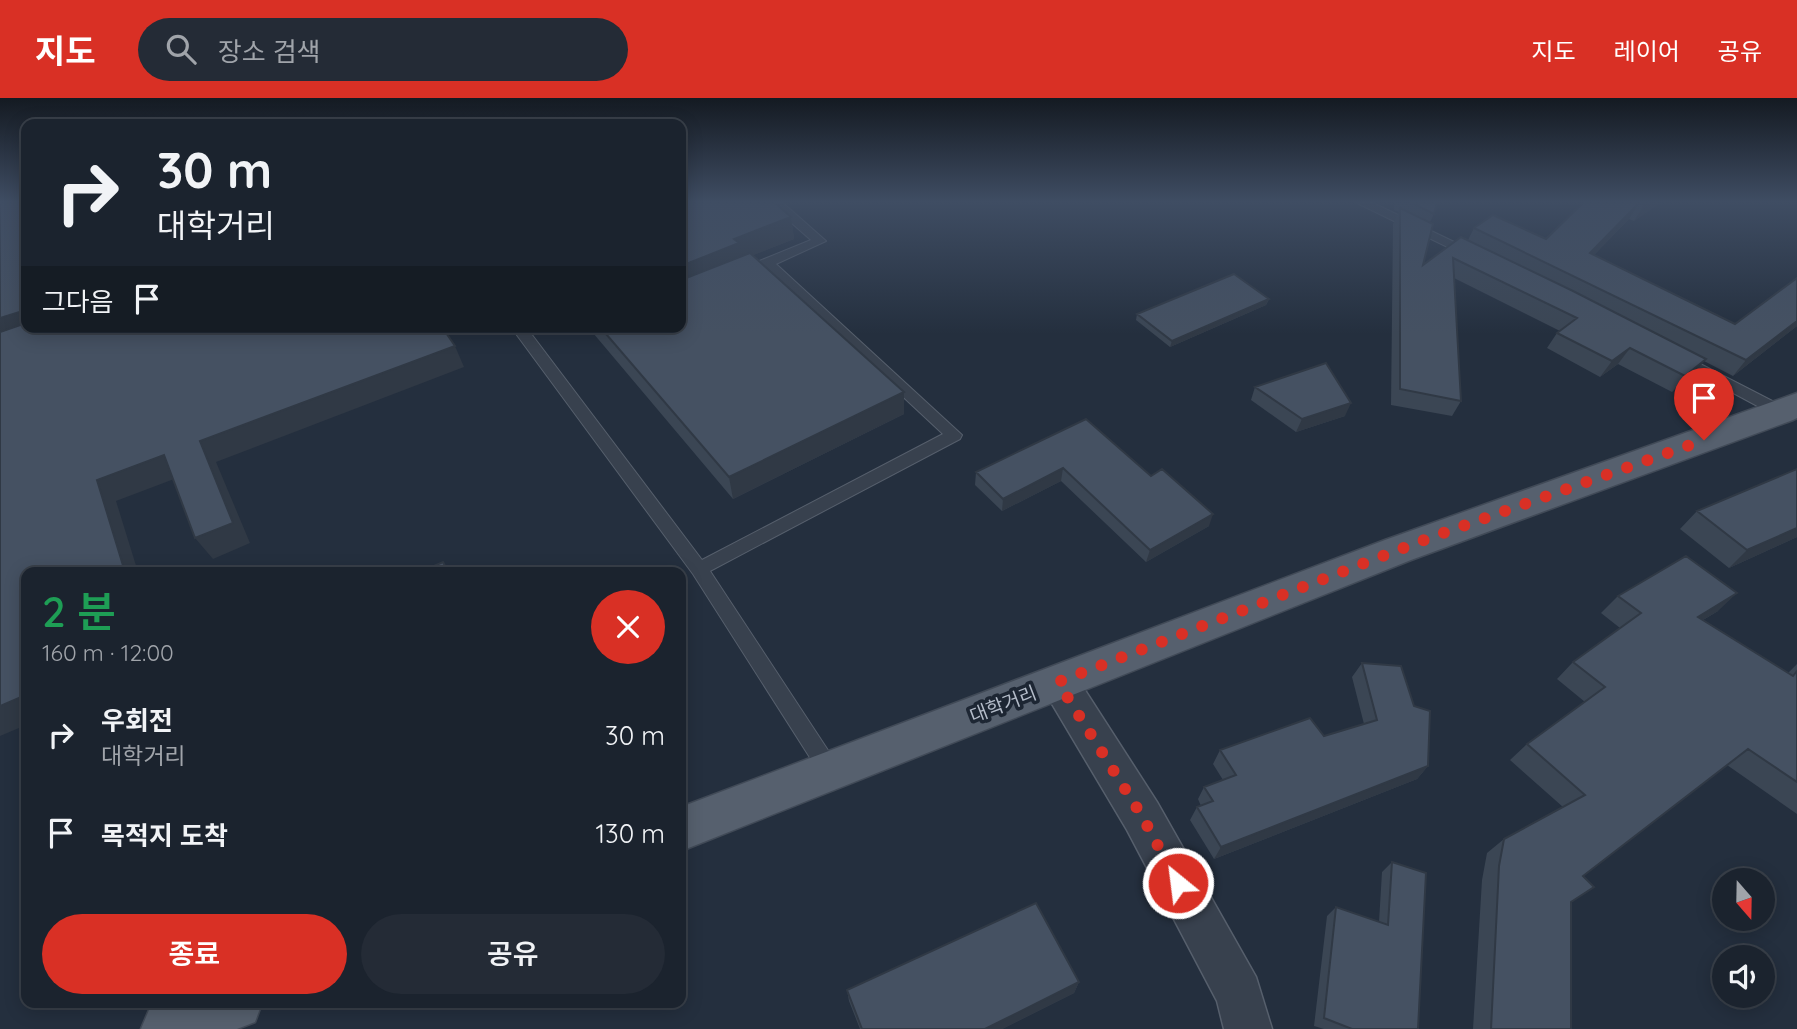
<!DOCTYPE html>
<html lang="ko">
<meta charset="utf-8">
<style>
:root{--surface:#1b232e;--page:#242b36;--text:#f1f3f6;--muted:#a0a4aa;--line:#39404a;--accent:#d93025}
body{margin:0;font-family:Quicksand,"Noto Sans KR",sans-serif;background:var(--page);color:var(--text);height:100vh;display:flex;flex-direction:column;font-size:26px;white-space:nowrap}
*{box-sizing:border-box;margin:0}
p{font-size:23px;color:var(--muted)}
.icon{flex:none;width:38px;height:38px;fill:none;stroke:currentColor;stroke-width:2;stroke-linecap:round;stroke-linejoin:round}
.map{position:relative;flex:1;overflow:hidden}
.side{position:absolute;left:21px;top:469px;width:665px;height:441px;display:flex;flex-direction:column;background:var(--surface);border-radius:14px;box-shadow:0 4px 18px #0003,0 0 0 2px var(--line)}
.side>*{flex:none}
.top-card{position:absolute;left:21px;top:21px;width:665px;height:214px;border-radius:14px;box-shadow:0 4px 18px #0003,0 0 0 2px var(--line);background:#1b232e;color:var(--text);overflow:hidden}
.needle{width:46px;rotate:160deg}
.tools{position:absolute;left:1712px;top:770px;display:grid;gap:14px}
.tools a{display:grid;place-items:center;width:63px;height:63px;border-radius:50%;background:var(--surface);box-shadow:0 4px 18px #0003,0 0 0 2px var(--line);font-size:35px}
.pin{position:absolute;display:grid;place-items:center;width:60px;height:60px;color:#fff;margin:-72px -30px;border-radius:50% 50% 50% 0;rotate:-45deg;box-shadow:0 0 7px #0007}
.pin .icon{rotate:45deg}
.me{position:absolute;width:77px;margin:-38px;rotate:331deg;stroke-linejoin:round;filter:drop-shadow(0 0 5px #0008)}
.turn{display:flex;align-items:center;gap:24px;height:147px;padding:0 21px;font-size:32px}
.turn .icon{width:91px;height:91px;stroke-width:2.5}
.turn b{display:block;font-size:49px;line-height:60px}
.then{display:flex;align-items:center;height:66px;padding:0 21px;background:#0003;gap:14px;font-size:26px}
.round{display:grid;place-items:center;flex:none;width:74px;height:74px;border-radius:37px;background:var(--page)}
.summary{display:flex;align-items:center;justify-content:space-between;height:119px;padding:0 21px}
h1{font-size:42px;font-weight:600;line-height:52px;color:#1e9e55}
.button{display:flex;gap:14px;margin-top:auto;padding:14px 21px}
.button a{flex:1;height:80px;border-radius:42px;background:var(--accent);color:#fff;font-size:28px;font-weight:600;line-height:80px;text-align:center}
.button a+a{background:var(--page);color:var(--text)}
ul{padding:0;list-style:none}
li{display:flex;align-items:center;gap:21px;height:98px;padding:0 21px}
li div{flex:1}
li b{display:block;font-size:26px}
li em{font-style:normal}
header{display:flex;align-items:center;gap:42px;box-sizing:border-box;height:98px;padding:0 35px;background:var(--accent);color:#fff}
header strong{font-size:33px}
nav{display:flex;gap:38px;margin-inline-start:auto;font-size:24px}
.search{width:490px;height:63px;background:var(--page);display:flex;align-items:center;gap:18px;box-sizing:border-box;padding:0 24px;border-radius:38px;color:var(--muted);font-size:26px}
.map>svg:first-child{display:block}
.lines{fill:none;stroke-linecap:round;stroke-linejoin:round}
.service-casing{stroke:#565f6c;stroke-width:2}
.minor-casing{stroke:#565f6c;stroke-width:3}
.primary-casing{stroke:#414a57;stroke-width:3}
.service{fill:#38414e;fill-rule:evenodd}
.minor{fill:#38414e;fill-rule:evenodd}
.primary{fill:#56606e;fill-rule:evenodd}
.wall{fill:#3b4654}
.shaded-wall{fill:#303945}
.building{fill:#455162;stroke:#303945;stroke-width:2}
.route{stroke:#d93025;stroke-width:12;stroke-dasharray:0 21.6}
.labels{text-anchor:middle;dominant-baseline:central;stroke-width:7;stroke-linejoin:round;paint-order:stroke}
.street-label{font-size:19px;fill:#b4bcc9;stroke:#1d2633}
</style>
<header>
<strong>지도</strong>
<div class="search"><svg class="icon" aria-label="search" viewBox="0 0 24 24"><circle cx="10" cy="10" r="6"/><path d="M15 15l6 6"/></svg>장소 검색</div>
<nav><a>지도</a><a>레이어</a><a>공유</a></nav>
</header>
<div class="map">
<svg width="1797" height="931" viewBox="0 0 1797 931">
<rect width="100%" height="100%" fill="#242f3e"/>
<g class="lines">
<g class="service-casing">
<path id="service" d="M 769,105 L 783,105 L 826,143 L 776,166 L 962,337 L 960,341 L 710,473 L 837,666 L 840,673 L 837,680 L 830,682 L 823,680 L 693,476 L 511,229 L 526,229 L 702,462 L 943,336 L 765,170 L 752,172 L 752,166 L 811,142 Z
M 1357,105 L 1373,105 L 1477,155 L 1471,159 L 1466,158 Z
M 1677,254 L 1786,310 L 1789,314 L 1786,318 L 1776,318 L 1672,262 L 1670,259 L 1672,256 Z"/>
</g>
<g class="minor-casing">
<path id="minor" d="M 1058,568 L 1072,572 L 1157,704 L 1256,879 L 1272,931 L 1224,931 L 1217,903 L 1127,732 L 1039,584 L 1044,572 Z"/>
</g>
<g class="primary-casing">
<path id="primary" d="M 1797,295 L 1797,320 L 1793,322 L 1411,462 L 681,753 L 681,709 L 1385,442 Z
M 167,905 L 262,905 L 255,924 L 237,931 L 141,931 L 149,912 Z"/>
</g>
<use href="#service" class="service"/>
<use href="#minor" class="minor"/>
<use href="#primary" class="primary"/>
</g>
<path class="wall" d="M 681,105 L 791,119 L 794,141 L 753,157 L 904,294 L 904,316 L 733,401 L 588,229 L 681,229 Z
M 1394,105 L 1437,105 L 1434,116 L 1430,124 L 1423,167 L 1468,142 L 1474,130 L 1546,141 L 1583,105 L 1660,105 L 1634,123 L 1629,121 L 1594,157 L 1735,226 L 1797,180 L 1797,228 L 1733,278 L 1704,263 L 1693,277 L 1672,294 L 1618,266 L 1600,279 L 1547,250 L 1557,235 L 1560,233 L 1454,180 L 1461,303 L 1452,318 L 1391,307 L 1393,126 L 1399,114 L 1394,112 Z
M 1269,201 L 1266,207 L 1170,249 L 1136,222 L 1137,216 Z
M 1255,289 L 1345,318 L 1296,334 L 1251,302 Z
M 1086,321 L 1209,428 L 1146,464 L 1061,383 L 1002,413 L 975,387 L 976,374 Z
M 1797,371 L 1797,439 L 1729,470 L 1680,431 L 1697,413 Z
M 1618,498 L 1718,513 L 1703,522 L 1788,575 L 1797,566 L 1797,716 L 1727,667 L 1583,778 L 1571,805 L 1571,931 L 1473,931 L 1482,782 L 1487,755 L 1504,741 L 1563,709 L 1510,662 L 1527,646 L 1585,604 L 1557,581 L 1573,564 L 1620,530 L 1601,515 Z
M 1362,565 L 1428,668 L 1417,681 L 1214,761 L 1190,722 L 1197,709 L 1201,708 L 1198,701 L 1204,689 L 1223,682 L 1213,666 L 1220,652 L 1324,638 L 1364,626 L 1352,579 Z
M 1392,764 L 1418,931 L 1324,931 L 1314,928 L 1327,818 L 1336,809 L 1379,824 L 1382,774 Z
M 1079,884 L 1074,895 L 1002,931 L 860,931 L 849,903 L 847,892 Z"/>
<path class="shaded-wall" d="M 1639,105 L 1629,121 L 1580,171 L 1590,155 Z
M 1647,105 L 1660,105 L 1634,123 L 1644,107 Z
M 791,119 L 794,141 L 741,162 L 681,192 L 681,168 L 734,141 Z
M 1269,201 L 1266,207 L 1170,249 L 1172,243 Z
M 26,212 L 26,229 L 0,247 L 0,220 Z
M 1797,223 L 1797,228 L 1733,278 L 1746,262 Z
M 455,248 L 464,269 L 216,364 L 250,445 L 213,461 L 195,440 L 200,343 Z
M 1630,250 L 1618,266 L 1600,279 L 1612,263 Z
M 1706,261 L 1693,277 L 1672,294 L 1685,278 Z
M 904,294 L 904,316 L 733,401 L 729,379 Z
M 1351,305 L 1345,318 L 1296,334 L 1302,321 Z
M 164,357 L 182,378 L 116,403 L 138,474 L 125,474 L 97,382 Z
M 1063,370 L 1061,383 L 1002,413 L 1003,401 Z
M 1213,416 L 1209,428 L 1146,464 L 1150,452 Z
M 1797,430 L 1797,439 L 1729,470 L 1747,452 Z
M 1737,495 L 1718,513 L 1679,536 L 1698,519 Z
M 26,597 L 26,627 L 0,638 L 0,608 Z
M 1428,668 L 1417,681 L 1214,761 L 1221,749 Z
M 1079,884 L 1074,895 L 1002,931 L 985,931 Z"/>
<path class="building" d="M 0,105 L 26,105 L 26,212 L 0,220 Z
M 681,105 L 775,105 L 791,119 L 734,141 L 739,145 L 681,168 Z
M 1412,105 L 1437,105 L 1434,116 Z
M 1583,105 L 1647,105 L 1644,107 L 1639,105 L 1590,155 L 1735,226 L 1797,180 L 1797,223 L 1746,262 L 1474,130 L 1493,117 L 1546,141 Z
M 1400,110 L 1433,126 L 1423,167 L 1461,139 L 1573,193 L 1706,261 L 1685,278 L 1630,250 L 1612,263 L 1557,235 L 1577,220 L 1453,160 L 1461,303 L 1400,291 Z
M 750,155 L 904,294 L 729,379 L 600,229 L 681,229 L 681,182 Z
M 1234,176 L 1269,201 L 1172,243 L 1137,216 Z
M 26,225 L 26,229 L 442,229 L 455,248 L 200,343 L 233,425 L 195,440 L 164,357 L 97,382 L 125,474 L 26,474 L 26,597 L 0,608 L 0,234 Z
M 1326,265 L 1351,305 L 1302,321 L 1255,289 Z
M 1086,321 L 1151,378 L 1162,371 L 1213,416 L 1150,452 L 1063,370 L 1003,401 L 976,374 Z
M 1797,371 L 1797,430 L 1747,452 L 1697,413 Z
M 1686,458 L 1737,495 L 1698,519 L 1793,578 L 1797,573 L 1797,684 L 1748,651 L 1583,778 L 1594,789 L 1571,804 L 1571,931 L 1491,931 L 1499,768 L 1504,741 L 1585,697 L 1527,646 L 1605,589 L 1573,564 L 1641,515 L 1618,498 Z
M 443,464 L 448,474 L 420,474 Z
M 316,471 L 317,474 L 308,474 Z
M 1362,565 L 1401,568 L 1414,608 L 1430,613 L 1428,668 L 1221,749 L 1197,709 L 1213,703 L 1204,689 L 1236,677 L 1220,652 L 1310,620 L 1324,638 L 1377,622 Z
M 1392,764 L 1426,775 L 1418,931 L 1352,931 L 1324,920 L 1336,809 L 1388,827 Z
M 1036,805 L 1079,884 L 985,931 L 862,931 L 847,892 Z"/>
<linearGradient id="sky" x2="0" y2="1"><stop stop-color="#141a22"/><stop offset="0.44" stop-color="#3f4d63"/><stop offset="1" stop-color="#3f4d63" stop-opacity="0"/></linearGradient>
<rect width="1797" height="236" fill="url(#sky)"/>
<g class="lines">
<path class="route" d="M 1178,785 L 1142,718 L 1058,584 L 1424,442 L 1704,342"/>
</g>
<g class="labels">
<g class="street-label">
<text transform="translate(1003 606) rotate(-21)">대학거리</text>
</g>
</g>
</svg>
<div class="tools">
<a><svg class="needle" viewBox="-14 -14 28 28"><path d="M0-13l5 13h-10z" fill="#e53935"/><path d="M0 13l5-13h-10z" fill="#a0a4aa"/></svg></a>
<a><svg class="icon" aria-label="sound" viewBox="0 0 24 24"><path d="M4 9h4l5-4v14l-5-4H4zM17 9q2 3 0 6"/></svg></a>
</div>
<div class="pin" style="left:1704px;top:342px;background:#d93025"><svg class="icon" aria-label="arrive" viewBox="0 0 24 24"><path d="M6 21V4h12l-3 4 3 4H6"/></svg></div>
<svg class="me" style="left:1178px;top:785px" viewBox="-20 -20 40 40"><circle r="17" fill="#d93025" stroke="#fff" stroke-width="3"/><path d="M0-11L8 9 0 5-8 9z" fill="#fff"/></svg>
<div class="top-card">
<div class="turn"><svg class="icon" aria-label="right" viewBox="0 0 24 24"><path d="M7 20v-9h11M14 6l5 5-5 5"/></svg><div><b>30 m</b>대학거리</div></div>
<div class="then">그다음<svg class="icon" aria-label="arrive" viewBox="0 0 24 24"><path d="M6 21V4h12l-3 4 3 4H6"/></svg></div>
</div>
<section class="side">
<div class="summary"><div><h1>2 분</h1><p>160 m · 12:00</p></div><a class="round" style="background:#d93025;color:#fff"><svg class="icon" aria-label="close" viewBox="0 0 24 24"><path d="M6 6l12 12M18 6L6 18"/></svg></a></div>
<ul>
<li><svg class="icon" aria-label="right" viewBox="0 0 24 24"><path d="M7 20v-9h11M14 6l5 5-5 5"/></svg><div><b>우회전</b><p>대학거리</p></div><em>30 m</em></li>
<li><svg class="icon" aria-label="arrive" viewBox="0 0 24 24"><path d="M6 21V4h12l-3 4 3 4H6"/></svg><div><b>목적지 도착</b></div><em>130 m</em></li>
</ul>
<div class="button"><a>종료</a><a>공유</a></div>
</section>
</div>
